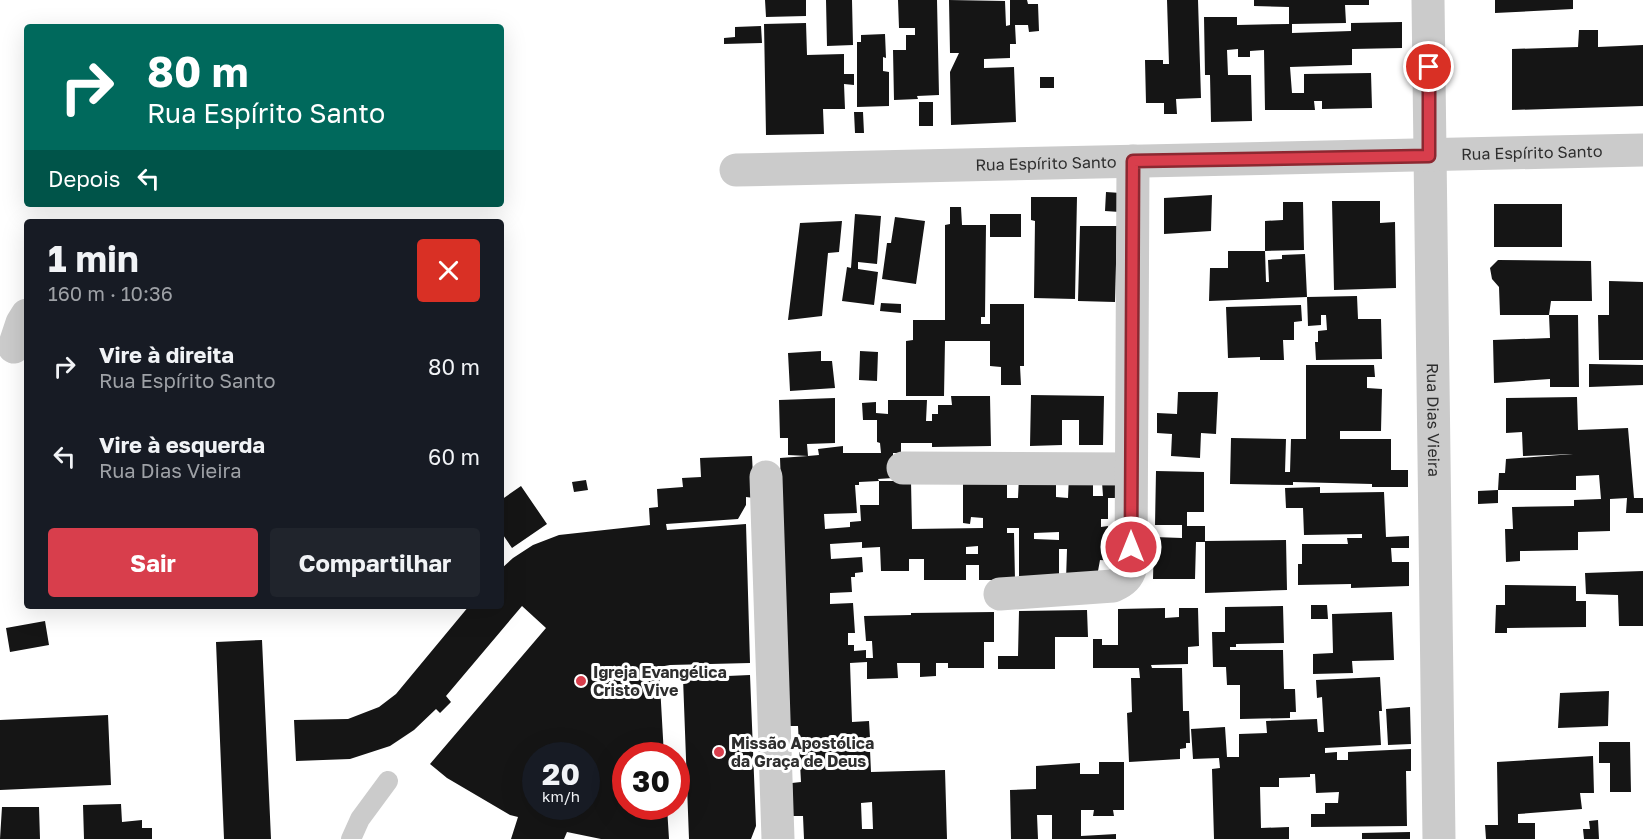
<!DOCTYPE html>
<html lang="pt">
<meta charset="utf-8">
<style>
:root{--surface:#171b24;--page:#20242c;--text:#f1f3f6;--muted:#9ea1a6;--accent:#d83e4c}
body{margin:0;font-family:"Golos Text",sans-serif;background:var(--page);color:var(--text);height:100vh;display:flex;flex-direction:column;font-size:22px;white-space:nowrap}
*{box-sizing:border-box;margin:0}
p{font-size:20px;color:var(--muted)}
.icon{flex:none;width:33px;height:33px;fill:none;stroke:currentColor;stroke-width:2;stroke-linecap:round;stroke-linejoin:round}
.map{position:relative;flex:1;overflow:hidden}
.sheet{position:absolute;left:24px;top:219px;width:480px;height:390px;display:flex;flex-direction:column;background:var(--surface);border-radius:6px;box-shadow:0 6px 24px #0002}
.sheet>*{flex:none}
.banner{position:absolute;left:24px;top:24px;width:480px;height:183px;border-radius:6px;box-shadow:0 6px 24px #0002;background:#00695c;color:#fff;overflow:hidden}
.speed{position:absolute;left:522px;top:742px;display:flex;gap:12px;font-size:30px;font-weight:700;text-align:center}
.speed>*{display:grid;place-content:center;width:78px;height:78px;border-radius:50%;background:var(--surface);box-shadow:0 6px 24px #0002;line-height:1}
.speed small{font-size:15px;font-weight:400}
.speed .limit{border:9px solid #d22;background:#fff;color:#111}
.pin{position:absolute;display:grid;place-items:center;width:51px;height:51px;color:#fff;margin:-26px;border:3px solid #fff;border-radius:50%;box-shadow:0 2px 6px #0007}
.me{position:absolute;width:66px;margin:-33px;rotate:0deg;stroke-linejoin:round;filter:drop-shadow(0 0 4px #0008)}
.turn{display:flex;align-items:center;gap:21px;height:126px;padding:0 24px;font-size:27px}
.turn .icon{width:78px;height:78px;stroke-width:2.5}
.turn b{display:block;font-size:42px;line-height:51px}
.then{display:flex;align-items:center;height:57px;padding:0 24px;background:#0003;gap:12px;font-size:22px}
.round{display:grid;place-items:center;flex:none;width:63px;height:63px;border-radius:6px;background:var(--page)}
.head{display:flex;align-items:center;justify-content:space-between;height:102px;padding:0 24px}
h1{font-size:36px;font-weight:700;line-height:45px}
.action{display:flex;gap:12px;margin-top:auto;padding:12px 24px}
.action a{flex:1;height:69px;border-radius:6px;background:var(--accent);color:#fff;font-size:24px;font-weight:700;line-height:69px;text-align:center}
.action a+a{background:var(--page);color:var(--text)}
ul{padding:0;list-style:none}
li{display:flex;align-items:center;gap:18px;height:90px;padding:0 24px}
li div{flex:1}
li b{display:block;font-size:22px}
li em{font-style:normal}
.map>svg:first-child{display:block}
.building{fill:#151515;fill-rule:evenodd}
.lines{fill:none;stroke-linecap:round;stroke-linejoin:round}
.service{stroke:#cbcbcb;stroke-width:20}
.minor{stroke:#cbcbcb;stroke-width:33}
.route-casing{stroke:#8c2831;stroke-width:15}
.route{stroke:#d83e4c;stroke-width:10}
.poi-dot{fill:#d83e4c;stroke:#fff;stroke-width:2}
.labels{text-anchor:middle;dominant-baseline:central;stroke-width:6;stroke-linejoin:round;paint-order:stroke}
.street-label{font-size:16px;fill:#2e2e2e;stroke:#fff}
.poi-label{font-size:16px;font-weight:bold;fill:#2e2e2e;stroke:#fff;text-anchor:start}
</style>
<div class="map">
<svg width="1643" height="839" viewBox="0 0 1643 839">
<rect width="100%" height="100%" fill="#fff"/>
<path class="building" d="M 765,0 L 806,0 L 806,16 L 766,17 Z
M 826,0 L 852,0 L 853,45 L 827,46 Z
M 898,0 L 937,0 L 939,95 L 917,96 L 918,99 L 894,100 L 893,50 L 906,50 L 906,35 L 915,35 L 915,28 L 899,28 Z
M 949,0 L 1005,1 L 1006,26 L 1010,25 L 1010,0 L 1027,0 L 1028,4 L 1038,4 L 1039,31 L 1029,32 L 1028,25 L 1015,25 L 1016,44 L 1010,44 L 1010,58 L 984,59 L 984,68 L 1014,67 L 1016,122 L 951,125 L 950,72 L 959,53 L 950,53 Z
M 1167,0 L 1198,0 L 1201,98 L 1176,99 L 1177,114 L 1164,114 L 1164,103 L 1146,103 L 1145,60 L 1163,60 L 1163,64 L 1169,64 Z
M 1254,0 L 1369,0 L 1369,5 L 1345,5 L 1346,23 L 1292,24 L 1292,33 L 1351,31 L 1351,23 L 1402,22 L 1402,48 L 1352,49 L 1352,65 L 1290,67 L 1292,93 L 1304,93 L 1304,74 L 1371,73 L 1372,108 L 1322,109 L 1322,101 L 1314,101 L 1315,110 L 1265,110 L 1264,50 L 1250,51 L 1250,57 L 1238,57 L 1238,49 L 1227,50 L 1228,75 L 1251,75 L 1252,121 L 1211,122 L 1210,75 L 1205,75 L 1204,17 L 1237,17 L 1237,25 L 1289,24 L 1289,7 L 1254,6 Z
M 1495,0 L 1573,0 L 1573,9 L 1495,13 Z
M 806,23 L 807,55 L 844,54 L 844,74 L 854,74 L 854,85 L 844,84 L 845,109 L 823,109 L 824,134 L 766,135 L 764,24 Z
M 761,26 L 762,43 L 724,44 L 724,38 L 735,37 L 735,27 Z
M 1579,30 L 1598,30 L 1598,47 L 1643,45 L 1643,106 L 1512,110 L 1512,49 L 1578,47 Z
M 885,34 L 886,58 L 883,57 L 883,71 L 889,72 L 889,106 L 857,107 L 857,42 L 861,42 L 861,35 Z
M 1040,77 L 1054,77 L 1054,88 L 1040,88 Z
M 919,102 L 933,102 L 933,126 L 919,126 Z
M 854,112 L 863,112 L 864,133 L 855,133 Z
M 1106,192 L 1121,193 L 1120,212 L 1105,211 Z
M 1212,195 L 1211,231 L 1164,234 L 1164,198 Z
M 1031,197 L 1077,197 L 1075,299 L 1034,298 L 1035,221 L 1031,220 Z
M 1332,201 L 1380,201 L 1380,223 L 1395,222 L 1396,288 L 1334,290 Z
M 1283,202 L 1303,202 L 1304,250 L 1265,251 L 1265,221 L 1283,220 Z
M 1494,204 L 1562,204 L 1562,247 L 1494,247 Z
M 950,207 L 961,207 L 962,225 L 986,225 L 985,317 L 981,317 L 981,324 L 990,324 L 990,304 L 1024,304 L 1024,366 L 1020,366 L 1021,385 L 1001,385 L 1001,367 L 990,366 L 990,341 L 945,341 L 944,396 L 906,396 L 906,341 L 913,340 L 913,320 L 945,320 L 945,225 L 950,224 Z
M 855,214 L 881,216 L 877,264 L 858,262 L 858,269 L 878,272 L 874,305 L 842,301 L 847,267 L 851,268 Z
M 990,214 L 1021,214 L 1021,237 L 990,237 Z
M 895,217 L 925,221 L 916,284 L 882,279 L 887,243 L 891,243 Z
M 842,221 L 839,252 L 828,253 L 822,316 L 788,320 L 800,223 Z
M 1080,226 L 1117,226 L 1115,302 L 1078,301 Z
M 1228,251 L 1265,251 L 1266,282 L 1269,282 L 1268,260 L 1282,259 L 1282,255 L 1305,254 L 1307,297 L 1209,301 L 1210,268 L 1228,268 Z
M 1498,260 L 1591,261 L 1592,301 L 1551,301 L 1549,315 L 1578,315 L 1579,387 L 1550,387 L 1550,379 L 1494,383 L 1493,340 L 1550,338 L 1549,315 L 1500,315 L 1499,287 L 1492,279 L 1490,268 Z
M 1609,281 L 1643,282 L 1643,360 L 1599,360 L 1598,315 L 1609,315 Z
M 1357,296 L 1358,319 L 1381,319 L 1382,359 L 1316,360 L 1315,342 L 1318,342 L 1318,331 L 1327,330 L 1326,315 L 1321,315 L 1321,325 L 1308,326 L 1307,297 Z
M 881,303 L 901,304 L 901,313 L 880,311 Z
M 1301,305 L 1302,321 L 1294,322 L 1294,340 L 1283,340 L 1284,360 L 1260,360 L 1260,357 L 1228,358 L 1226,307 Z
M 821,351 L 821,361 L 832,361 L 835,388 L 790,391 L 788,353 Z
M 860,351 L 878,352 L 877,381 L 859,380 Z
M 1589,364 L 1643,365 L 1643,385 L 1589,387 Z
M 1306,365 L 1374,365 L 1375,377 L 1367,377 L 1367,388 L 1382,389 L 1381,431 L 1340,431 L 1340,439 L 1391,439 L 1391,470 L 1408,470 L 1408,487 L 1372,487 L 1372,484 L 1293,482 L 1293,485 L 1230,484 L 1231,438 L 1286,439 L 1285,472 L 1290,472 L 1291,439 L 1306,439 Z
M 1178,392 L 1218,392 L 1216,434 L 1201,433 L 1200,458 L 1171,456 L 1172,434 L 1157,433 L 1157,413 L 1177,414 Z
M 1031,395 L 1104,396 L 1103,445 L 1079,445 L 1079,420 L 1062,420 L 1062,445 L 1030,446 Z
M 951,396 L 990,396 L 991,446 L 932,447 L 932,443 L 901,443 L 901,453 L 893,453 L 893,478 L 878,479 L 879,481 L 911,481 L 912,529 L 983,528 L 983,518 L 971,517 L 970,524 L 963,523 L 963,477 L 1007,477 L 1007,498 L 1018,498 L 1019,477 L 1056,476 L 1056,497 L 1068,498 L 1069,476 L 1093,476 L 1093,496 L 1103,496 L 1102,482 L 1123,482 L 1123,498 L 1108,498 L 1108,519 L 1101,519 L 1101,527 L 1108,526 L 1107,540 L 1115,540 L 1115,561 L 1100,560 L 1098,571 L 1090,571 L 1090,579 L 1066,580 L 1067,549 L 1059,549 L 1059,579 L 1019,580 L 1019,528 L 1007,528 L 1007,533 L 1014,533 L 1015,580 L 979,580 L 979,565 L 966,565 L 966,580 L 924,580 L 924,559 L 909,559 L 909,571 L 881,571 L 880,547 L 862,548 L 862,542 L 830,544 L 831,559 L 862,557 L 863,572 L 855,573 L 855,577 L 851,577 L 852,592 L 830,593 L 830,604 L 853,603 L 855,633 L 848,633 L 848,645 L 854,645 L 854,651 L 866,650 L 866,658 L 873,658 L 872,641 L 866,641 L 864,616 L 911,615 L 911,613 L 994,612 L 994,642 L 984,642 L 984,668 L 948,668 L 948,663 L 936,663 L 936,676 L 920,677 L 920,663 L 897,663 L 898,678 L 867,679 L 867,662 L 850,663 L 852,722 L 869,721 L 870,738 L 855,739 L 856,751 L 870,750 L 871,772 L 945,770 L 947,839 L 804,839 L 803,816 L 793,816 L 792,783 L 801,782 L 798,726 L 790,726 L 780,458 L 808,456 L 788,455 L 788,438 L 780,438 L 779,400 L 835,398 L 835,443 L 807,444 L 808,456 L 819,455 L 818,449 L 843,446 L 843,453 L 881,453 L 880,443 L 877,442 L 877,420 L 863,420 L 862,403 L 876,402 L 876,413 L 888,414 L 888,400 L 927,400 L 926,421 L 932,421 L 932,414 L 938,414 L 938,405 L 952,405 ZM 879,481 L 879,505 L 860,505 L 861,521 L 850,522 L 850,527 L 825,529 L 824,514 L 857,513 L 855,485 L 859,485 L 859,482 ZM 1059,532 L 1059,540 L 1034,539 L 1034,533 ZM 978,546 L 978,554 L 966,554 L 966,547 ZM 872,802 L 873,829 L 862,829 L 861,803 Z
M 1577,397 L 1578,430 L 1628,428 L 1634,498 L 1643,498 L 1643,513 L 1626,513 L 1627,498 L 1610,499 L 1610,531 L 1578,532 L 1578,550 L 1520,551 L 1520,561 L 1506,562 L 1505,529 L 1513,529 L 1512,507 L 1574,506 L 1574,500 L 1601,499 L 1599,475 L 1576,476 L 1576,490 L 1498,490 L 1498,503 L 1478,504 L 1478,491 L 1498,490 L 1499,473 L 1505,473 L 1506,459 L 1573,454 L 1523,456 L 1522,432 L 1506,433 L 1506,398 Z
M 752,456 L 754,498 L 746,497 L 746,505 L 738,519 L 666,524 L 667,530 L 746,524 L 750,663 L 670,665 L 659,667 L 664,756 L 626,756 L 626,807 L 667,807 L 669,839 L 601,839 L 567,832 L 564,839 L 511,839 L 518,817 L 510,815 L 447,778 L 430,764 L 546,628 L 522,606 L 446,696 L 451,702 L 440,713 L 436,709 L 414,730 L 390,746 L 350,759 L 296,761 L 294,720 L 348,719 L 379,707 L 396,694 L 469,606 L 501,606 L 501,569 L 513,558 L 533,545 L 559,535 L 650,525 L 649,508 L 658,507 L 657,489 L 683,487 L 682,478 L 701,477 L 700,458 ZM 536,756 L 586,756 L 586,807 L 536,807 Z
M 1156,471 L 1204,472 L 1204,512 L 1187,512 L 1187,526 L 1205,526 L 1205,542 L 1196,542 L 1195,579 L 1153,579 L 1154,537 L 1182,538 L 1182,525 L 1155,525 Z
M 586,480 L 588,490 L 574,492 L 572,482 Z
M 521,486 L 547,524 L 512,548 L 501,532 L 501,500 Z
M 1320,487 L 1320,493 L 1384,492 L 1386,537 L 1409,536 L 1409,548 L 1391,548 L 1392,562 L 1409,562 L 1409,586 L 1351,588 L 1351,584 L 1298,585 L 1298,564 L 1302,564 L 1302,544 L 1348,544 L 1347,538 L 1362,538 L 1362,534 L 1304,535 L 1303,508 L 1286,508 L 1285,488 Z
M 1286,540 L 1287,590 L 1205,593 L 1205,541 Z
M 1643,571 L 1643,626 L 1619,626 L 1618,595 L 1586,594 L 1585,573 Z
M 1505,585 L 1576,586 L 1576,601 L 1586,601 L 1586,627 L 1507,628 L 1507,633 L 1495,633 L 1496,605 L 1505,605 Z
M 1311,605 L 1327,605 L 1328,619 L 1311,619 Z
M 1283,606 L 1284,643 L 1236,644 L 1236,647 L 1230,647 L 1230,650 L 1283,650 L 1284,689 L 1295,689 L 1296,712 L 1290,712 L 1290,718 L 1240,719 L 1240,685 L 1227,685 L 1226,667 L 1213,667 L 1212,632 L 1225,632 L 1225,607 Z
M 1165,608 L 1165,618 L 1179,617 L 1179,608 L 1198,608 L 1199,646 L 1188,647 L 1188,664 L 1151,665 L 1152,668 L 1182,668 L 1183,711 L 1189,711 L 1190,743 L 1186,743 L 1186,748 L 1180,749 L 1180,759 L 1129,762 L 1127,713 L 1132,712 L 1131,678 L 1140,678 L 1139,668 L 1093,668 L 1093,639 L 1102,639 L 1102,645 L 1118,645 L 1118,609 Z
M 1087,610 L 1088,637 L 1055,637 L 1055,669 L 998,669 L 998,656 L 1018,656 L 1019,611 Z
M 1392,612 L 1394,660 L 1352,661 L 1353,673 L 1313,674 L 1313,654 L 1333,653 L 1332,614 Z
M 45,621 L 49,645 L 10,652 L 6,628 Z
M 262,640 L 271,839 L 224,839 L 216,642 Z
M 750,675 L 756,826 L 751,839 L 689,839 L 683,678 Z
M 1380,677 L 1382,711 L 1379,711 L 1381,745 L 1325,748 L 1325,753 L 1337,752 L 1337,760 L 1348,760 L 1348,752 L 1411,749 L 1411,771 L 1406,771 L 1407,826 L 1311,827 L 1311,814 L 1325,814 L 1325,803 L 1338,803 L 1339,792 L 1316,793 L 1315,774 L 1310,774 L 1310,777 L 1279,778 L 1279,787 L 1260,787 L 1261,828 L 1289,827 L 1289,839 L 1214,839 L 1212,769 L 1220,768 L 1219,758 L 1193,759 L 1191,729 L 1225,727 L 1227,757 L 1239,757 L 1239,734 L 1267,733 L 1266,721 L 1317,719 L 1318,732 L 1324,732 L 1322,697 L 1317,698 L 1316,680 Z
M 1609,691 L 1608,726 L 1558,728 L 1560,693 Z
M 1410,707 L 1411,744 L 1388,745 L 1386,709 Z
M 108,715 L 111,785 L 0,790 L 0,720 Z
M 1599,742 L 1630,742 L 1631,792 L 1610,792 L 1610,763 L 1599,763 Z
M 1593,756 L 1594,793 L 1580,793 L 1582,809 L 1518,814 L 1518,823 L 1535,823 L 1535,839 L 1486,839 L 1485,825 L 1498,825 L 1497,762 Z
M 1099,762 L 1124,762 L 1124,810 L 1113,810 L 1114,816 L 1093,816 L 1094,810 L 1081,810 L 1081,836 L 1116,834 L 1116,839 L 1052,839 L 1052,815 L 1037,815 L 1038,839 L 1011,839 L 1010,790 L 1036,789 L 1036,766 L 1080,763 L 1080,774 L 1099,774 Z
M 121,804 L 122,822 L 142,820 L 142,828 L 152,828 L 152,839 L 84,839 L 83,805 Z
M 2,807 L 39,807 L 40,839 L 0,839 Z
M 1598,820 L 1599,839 L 1584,839 L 1583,829 L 1590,829 L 1589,821 Z
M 1410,832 L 1410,839 L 1362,839 L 1362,833 Z"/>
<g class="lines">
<path class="service" d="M 351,839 L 360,819 L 388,781"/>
<g class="minor">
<path id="s1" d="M 1428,0 L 1439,839"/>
<path id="s2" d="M 736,170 L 1643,150"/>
<path d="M 14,347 L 22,323 L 27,315"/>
<path d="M 903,468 L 1131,469"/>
<path d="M 766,477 L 778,839"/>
<path d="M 1000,594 L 1113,586 C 1124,581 1128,577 1131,567 L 1133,161"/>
</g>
</g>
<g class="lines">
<g class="route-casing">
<path id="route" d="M 1131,547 L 1133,161 L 1429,156 L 1429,67"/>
</g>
<use href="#route" class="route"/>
</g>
<g class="poi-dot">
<circle cx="581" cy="681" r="6"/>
<circle cx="719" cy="752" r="6"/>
</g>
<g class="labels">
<g class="street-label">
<text stroke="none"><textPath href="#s2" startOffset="796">Rua Espírito Santo</textPath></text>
<text stroke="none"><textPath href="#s2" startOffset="310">Rua Espírito Santo</textPath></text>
<text stroke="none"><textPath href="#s1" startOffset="420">Rua Dias Vieira</textPath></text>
</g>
<g class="poi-label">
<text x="593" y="672">Igreja Evangélica<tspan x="593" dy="18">Cristo Vive</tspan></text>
<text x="731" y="743">Missão Apostólica<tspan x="731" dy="18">da Graça de Deus</tspan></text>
</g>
</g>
</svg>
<div class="speed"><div>20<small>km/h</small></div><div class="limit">30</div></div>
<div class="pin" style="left:1429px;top:67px;background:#d93025"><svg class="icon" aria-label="arrive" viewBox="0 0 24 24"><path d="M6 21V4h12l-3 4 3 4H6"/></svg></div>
<svg class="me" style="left:1131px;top:547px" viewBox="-20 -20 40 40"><circle r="17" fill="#d83e4c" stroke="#fff" stroke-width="3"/><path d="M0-11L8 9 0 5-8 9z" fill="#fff"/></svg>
<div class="banner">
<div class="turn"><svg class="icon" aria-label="right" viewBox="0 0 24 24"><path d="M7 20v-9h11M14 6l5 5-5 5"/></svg><div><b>80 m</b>Rua Espírito Santo</div></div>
<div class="then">Depois<svg class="icon" aria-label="left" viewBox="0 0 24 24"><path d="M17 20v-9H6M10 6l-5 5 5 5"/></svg></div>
</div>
<section class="sheet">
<div class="head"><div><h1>1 min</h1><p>160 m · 10:36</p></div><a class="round" style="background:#d93025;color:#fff"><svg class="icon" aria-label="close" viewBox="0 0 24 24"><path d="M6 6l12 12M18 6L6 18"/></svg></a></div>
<ul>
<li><svg class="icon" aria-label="right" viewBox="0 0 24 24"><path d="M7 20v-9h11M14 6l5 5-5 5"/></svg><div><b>Vire à direita</b><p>Rua Espírito Santo</p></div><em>80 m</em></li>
<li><svg class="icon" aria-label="left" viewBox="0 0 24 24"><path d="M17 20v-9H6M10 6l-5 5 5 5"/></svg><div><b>Vire à esquerda</b><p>Rua Dias Vieira</p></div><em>60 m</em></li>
</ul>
<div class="action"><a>Sair</a><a>Compartilhar</a></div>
</section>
</div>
